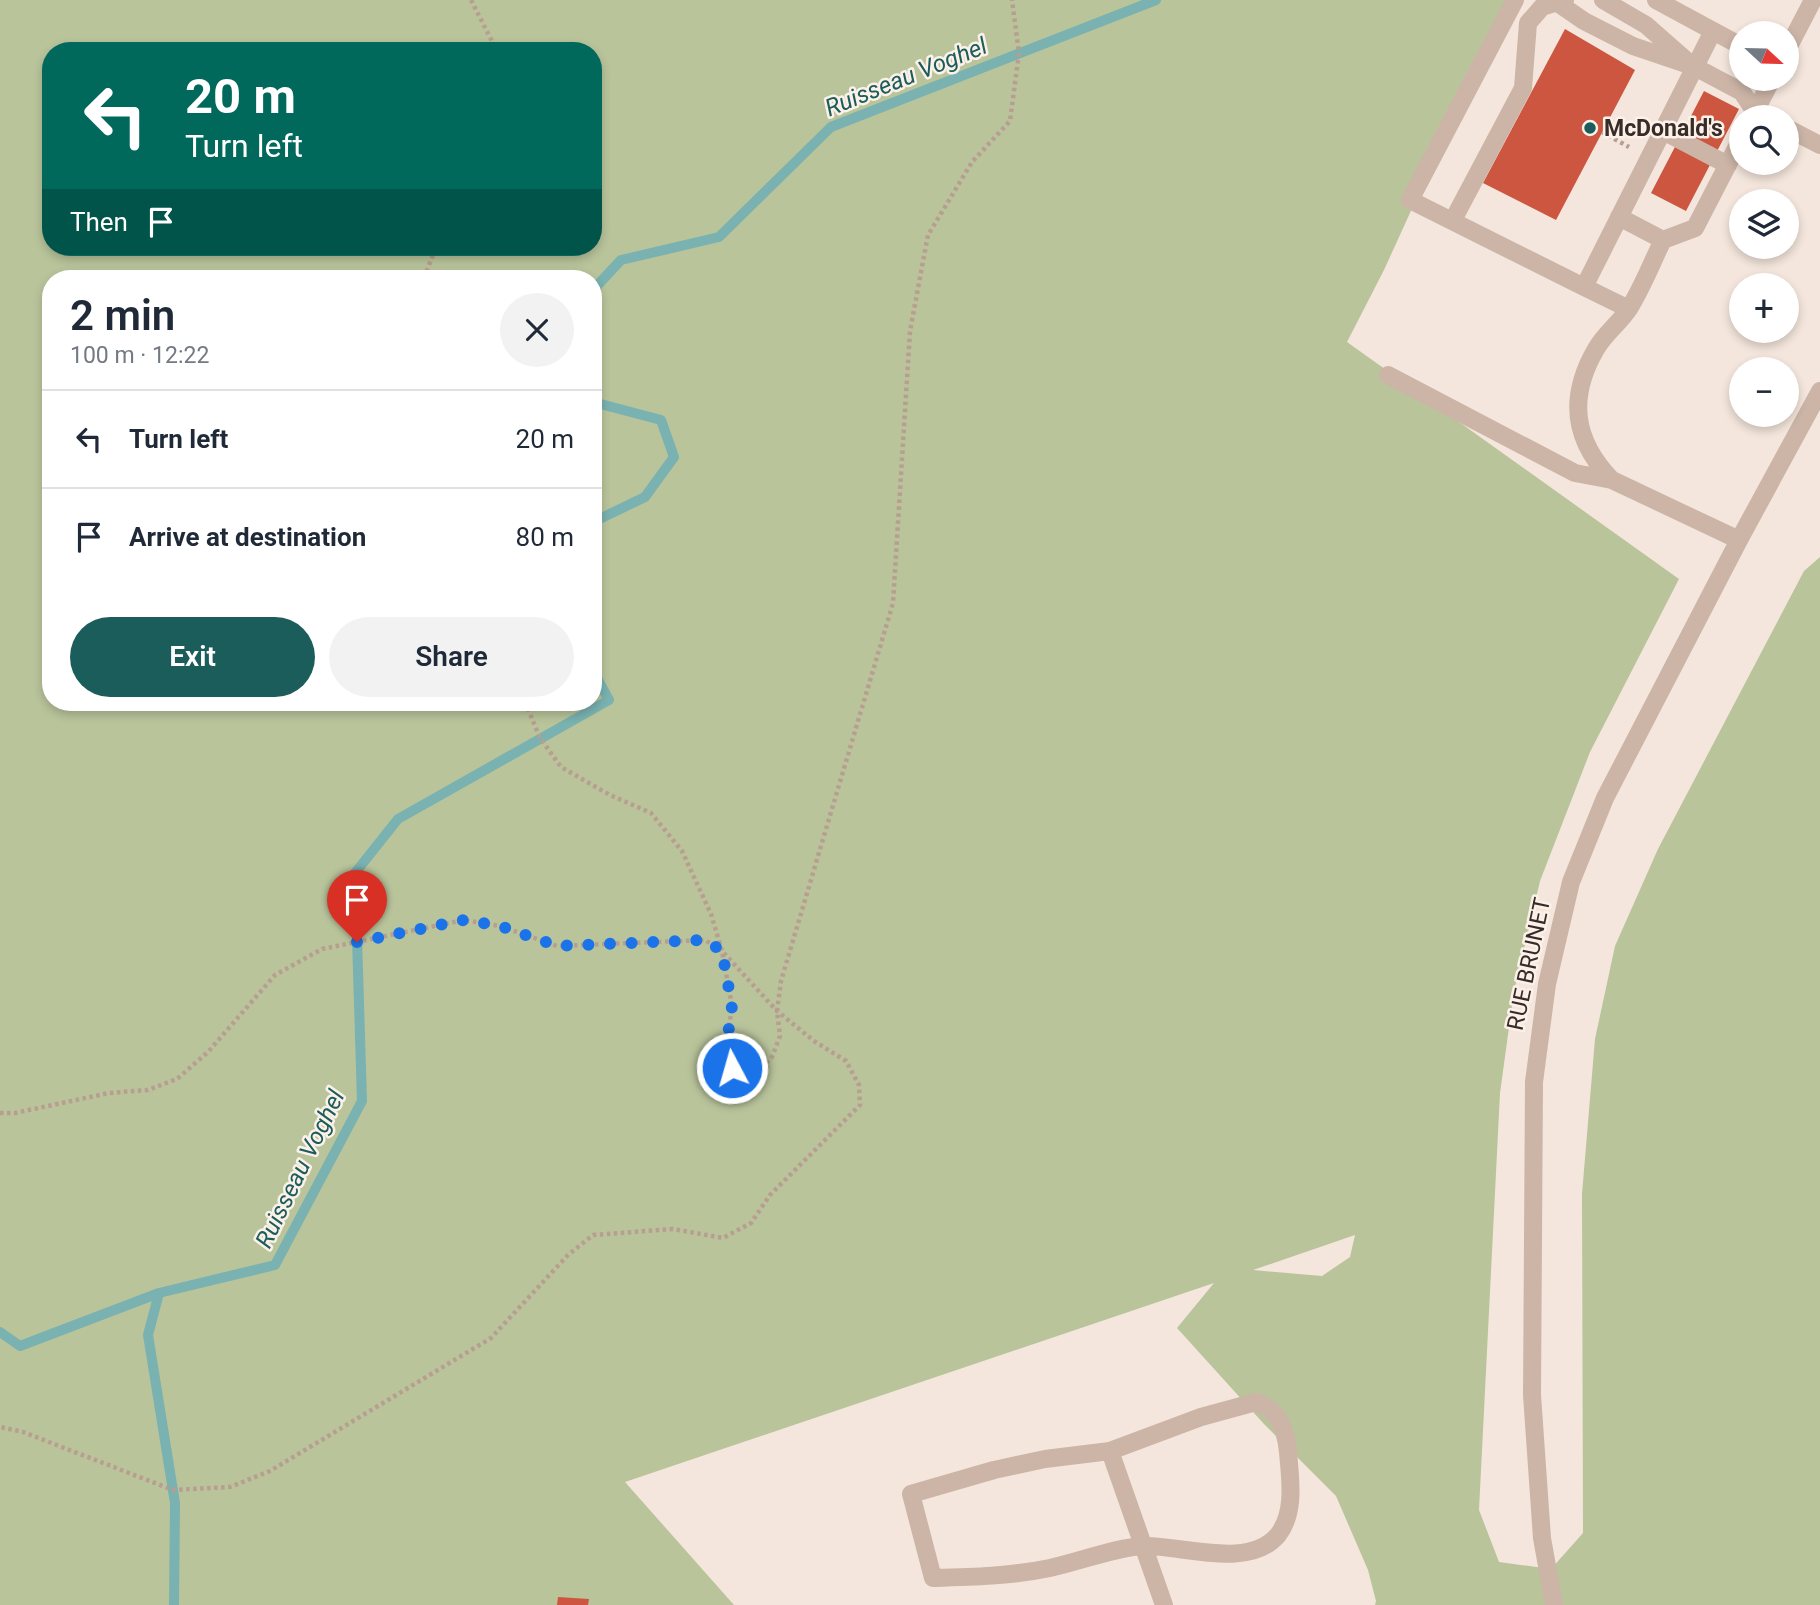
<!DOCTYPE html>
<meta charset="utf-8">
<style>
:root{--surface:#fff;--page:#f2f2f3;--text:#1f2937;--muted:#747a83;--line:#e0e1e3;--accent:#1b5d5b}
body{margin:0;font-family:Roboto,sans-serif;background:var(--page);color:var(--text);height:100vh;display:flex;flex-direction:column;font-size:26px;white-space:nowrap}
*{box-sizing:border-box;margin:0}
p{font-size:23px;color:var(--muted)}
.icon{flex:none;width:38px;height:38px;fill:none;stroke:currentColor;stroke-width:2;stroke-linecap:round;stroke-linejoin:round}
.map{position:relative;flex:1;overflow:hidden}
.sheet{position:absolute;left:42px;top:270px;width:560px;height:441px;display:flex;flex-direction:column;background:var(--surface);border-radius:28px;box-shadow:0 4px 10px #0003}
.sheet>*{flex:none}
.hud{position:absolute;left:42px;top:42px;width:560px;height:214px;border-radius:28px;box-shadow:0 4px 10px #0003;background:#00695c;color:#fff;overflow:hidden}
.needle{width:46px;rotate:112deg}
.buttons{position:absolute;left:1729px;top:21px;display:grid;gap:14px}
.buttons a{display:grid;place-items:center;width:70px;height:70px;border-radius:50%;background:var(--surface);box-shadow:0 4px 10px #0003;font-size:35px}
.pin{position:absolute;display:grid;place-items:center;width:60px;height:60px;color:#fff;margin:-72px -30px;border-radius:50% 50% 50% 0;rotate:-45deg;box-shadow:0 0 7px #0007}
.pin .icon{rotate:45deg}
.me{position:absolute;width:77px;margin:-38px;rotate:354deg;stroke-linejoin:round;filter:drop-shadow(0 0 5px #0008)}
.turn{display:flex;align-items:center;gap:24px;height:147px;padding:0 28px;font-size:32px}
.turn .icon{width:91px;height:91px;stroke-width:2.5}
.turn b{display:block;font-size:49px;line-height:60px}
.then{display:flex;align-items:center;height:66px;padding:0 28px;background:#0003;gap:14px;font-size:26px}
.round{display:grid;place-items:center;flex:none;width:74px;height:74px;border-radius:37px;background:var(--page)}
.head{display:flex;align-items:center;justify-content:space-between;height:119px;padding:0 28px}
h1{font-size:42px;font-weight:600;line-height:52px}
.primary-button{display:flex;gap:14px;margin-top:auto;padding:14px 28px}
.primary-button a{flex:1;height:80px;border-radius:42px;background:var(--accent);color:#fff;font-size:28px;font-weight:600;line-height:80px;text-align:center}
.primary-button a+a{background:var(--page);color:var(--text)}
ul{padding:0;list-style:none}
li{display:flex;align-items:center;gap:21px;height:98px;padding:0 28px;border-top:2px solid var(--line)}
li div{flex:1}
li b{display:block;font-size:26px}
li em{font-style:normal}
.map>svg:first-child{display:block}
.green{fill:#b9c49b;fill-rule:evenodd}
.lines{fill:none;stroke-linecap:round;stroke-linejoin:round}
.stream{stroke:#79b2b0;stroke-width:10}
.building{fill:#cd5640}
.path{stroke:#b89e91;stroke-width:4.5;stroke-dasharray:3.5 3.5;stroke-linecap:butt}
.minor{stroke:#ccb5a7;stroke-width:18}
.route{stroke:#1a73e8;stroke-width:12;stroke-dasharray:0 21.6}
.poi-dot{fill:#1b5d5b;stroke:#fbf1e9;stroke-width:2.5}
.labels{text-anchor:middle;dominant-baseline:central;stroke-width:5;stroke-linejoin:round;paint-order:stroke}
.poi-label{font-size:23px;font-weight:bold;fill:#382c28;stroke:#fbf1e9;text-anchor:start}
.street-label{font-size:23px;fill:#382c28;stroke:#fbf1e9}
.water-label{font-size:24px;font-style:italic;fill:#1b5d5b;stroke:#fbf1e9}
</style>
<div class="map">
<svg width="1820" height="1605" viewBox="0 0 1820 1605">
<rect width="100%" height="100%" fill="#f4e6dc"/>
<path class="green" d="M 0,0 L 1507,0 L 1384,270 L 1347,342 L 1679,579 L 1590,752 L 1540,881 L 1514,991 L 1500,1093 L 1479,1510 L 1499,1562 L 1551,1569 L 1583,1533 L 1582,1194 L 1595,1039 L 1615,946 L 1658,849 L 1804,571 L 1820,557 L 1820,1605 L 1375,1605 L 1376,1601 L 1368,1570 L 1336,1496 L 1264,1424 L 1177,1328 L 1214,1283 L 625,1482 L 734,1605 L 0,1605 ZM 51,51 L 593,51 L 593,247 L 51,247 ZM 51,278 L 593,278 L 593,702 L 51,702 ZM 1355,1235 L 1350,1257 L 1322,1276 L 1253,1270 Z"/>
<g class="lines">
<path class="stream" d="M 593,290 L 621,260 L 719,237 L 831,127 L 1156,0
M 593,402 L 661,420 L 674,457 L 645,497 L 593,522
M 0,1332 L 20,1346 L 159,1293
M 174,1605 L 175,1503 L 148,1335 L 159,1293 L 275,1265 L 362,1101 L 355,873 L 398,819 L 609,700 L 593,671"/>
</g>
<path class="building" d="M 1565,29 L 1635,70 L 1556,220 L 1483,183 Z
M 1704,91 L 1739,109 L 1686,211 L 1651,193 Z
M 558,1597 L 589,1599 L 588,1605 L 557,1605 Z"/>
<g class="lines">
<path class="path" d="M 471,0 L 497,51
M 1602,132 L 1629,147
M 424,278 L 436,247
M 525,702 L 540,738 L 561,767 L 610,795 L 651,813 L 682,851 L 711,914 L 722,951 L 732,1006 L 726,1049 L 732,1068 L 756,1072 L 772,1057 L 780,1036 L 777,1011 L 781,981 L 893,603 L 910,331 L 928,235 L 972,162 L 1010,121 L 1019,53 L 1012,0
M 0,1113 L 15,1113 L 109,1093 L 148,1090 L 177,1079 L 208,1052 L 275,975 L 322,949 L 464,920 L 500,926 L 557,946 L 705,940 L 722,951 L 777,1011 L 814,1041 L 846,1061 L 859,1085 L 860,1105 L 770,1195 L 751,1223 L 723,1238 L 673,1229 L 593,1235 L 568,1255 L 491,1338 L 270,1471 L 230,1487 L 173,1490 L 23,1432 L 0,1427"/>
<path class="minor" d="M 1515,0 L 1410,200 L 1584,287
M 1603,0 L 1646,25 L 1687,61
M 1656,0 L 1741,46
M 1555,1 L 1584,21 L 1633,46 L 1695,67 L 1742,92 L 1755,112 L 1753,117
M 1787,50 L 1813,0
M 1763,116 L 1755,112 L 1772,79
M 1787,128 L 1820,145
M 1663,131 L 1728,165
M 1619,217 L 1663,240
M 1453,220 L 1523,88 L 1528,23 L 1542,7 L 1565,0
M 1629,309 L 1584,287 L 1713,31
M 1388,375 L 1575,473 L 1612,480
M 1739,540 L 1612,480 C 1573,440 1568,397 1596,349 C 1605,333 1621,322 1630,307 C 1643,286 1652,262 1663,240 L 1695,228 L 1741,139
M 1256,1402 C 1278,1409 1286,1430 1288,1452 C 1290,1478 1296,1512 1278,1535 C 1249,1570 1181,1545 1144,1546 C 1117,1547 1078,1562 1050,1568 C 1012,1576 972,1577 933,1578 L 911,1494 L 994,1470 L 1045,1459 L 1110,1451 L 1201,1417 Z
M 1110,1451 L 1164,1605
M 1554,1605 L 1542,1538 L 1532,1395 L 1534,1082 L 1547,984 L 1571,882 L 1605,798 L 1739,540 L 1820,391"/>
</g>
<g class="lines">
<path class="route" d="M 357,942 L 464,920 L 500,926 L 557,946 L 705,940 L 722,951 L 732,1006 L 726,1049 L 732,1068"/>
</g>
<circle class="poi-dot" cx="1590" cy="128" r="7"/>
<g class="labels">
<g class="poi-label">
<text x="1604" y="128">McDonald's</text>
</g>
<g class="street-label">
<text transform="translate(1529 964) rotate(-78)">RUE BRUNET</text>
</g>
<g class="water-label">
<text transform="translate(906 77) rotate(-22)">Ruisseau Voghel</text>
<text transform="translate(300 1169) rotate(-64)">Ruisseau Voghel</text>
</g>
</g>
</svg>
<div class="buttons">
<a><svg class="needle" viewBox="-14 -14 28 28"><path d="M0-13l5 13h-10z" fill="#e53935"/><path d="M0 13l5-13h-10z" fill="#747a83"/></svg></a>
<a><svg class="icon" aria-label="search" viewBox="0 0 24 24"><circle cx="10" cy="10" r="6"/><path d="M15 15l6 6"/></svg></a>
<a><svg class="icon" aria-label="layers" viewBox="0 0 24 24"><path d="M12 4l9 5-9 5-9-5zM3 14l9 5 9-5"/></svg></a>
<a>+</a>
<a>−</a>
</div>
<div class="pin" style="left:357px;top:942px;background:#d93025"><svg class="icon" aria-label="arrive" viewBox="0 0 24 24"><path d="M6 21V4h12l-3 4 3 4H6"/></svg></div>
<svg class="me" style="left:732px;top:1068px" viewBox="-20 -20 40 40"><circle r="17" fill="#1a73e8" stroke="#fff" stroke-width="3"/><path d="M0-11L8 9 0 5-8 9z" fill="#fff"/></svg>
<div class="hud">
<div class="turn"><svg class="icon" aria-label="left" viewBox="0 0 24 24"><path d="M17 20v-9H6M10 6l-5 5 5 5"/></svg><div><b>20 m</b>Turn left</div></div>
<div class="then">Then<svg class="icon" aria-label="arrive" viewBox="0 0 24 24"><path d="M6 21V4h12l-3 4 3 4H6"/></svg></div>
</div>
<section class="sheet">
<div class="head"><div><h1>2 min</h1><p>100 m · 12:22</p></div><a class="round"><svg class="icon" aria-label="close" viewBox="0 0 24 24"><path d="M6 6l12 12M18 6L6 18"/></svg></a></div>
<ul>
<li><svg class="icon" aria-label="left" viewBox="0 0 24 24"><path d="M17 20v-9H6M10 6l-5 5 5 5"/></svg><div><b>Turn left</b></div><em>20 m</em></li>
<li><svg class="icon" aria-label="arrive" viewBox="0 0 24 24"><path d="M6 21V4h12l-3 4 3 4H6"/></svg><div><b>Arrive at destination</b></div><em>80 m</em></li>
</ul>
<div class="primary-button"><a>Exit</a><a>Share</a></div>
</section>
</div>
